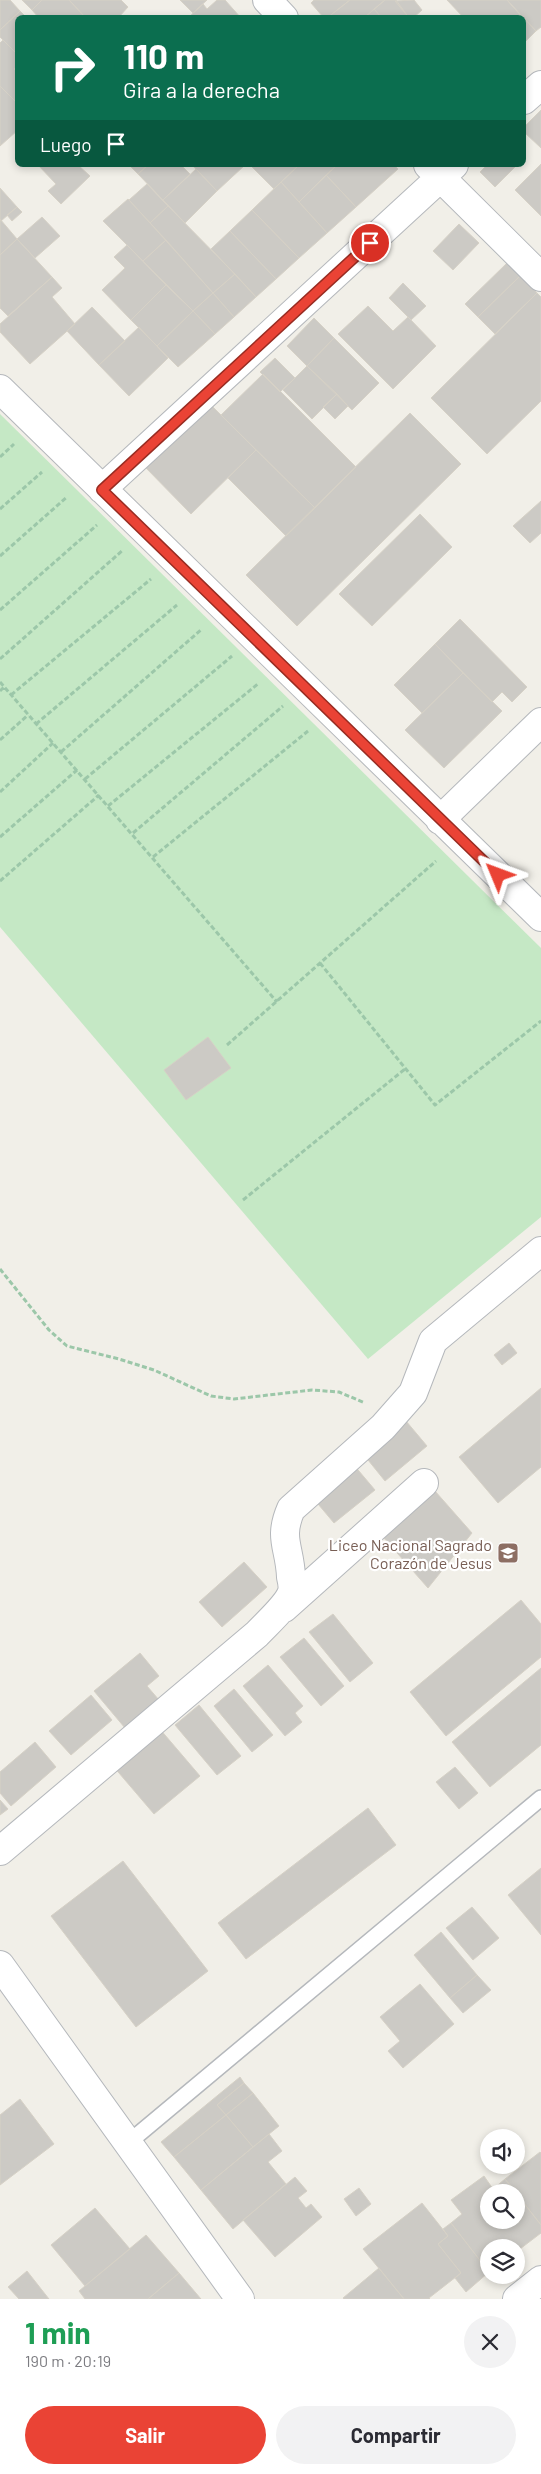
<!DOCTYPE html>
<html lang="es">
<meta charset="utf-8">
<style>
:root{--surface:#fff;--page:#f2f2f3;--text:#2b2b33;--muted:#7c7c81;--accent:#ea4335}
body{margin:0;font-family:Barlow,sans-serif;background:var(--page);color:var(--text);height:100vh;display:flex;flex-direction:column;font-size:19px;white-space:nowrap}
*{box-sizing:border-box;margin:0}
p{font-size:16px;color:var(--muted)}
.icon{flex:none;width:28px;height:28px;fill:none;stroke:currentColor;stroke-width:2;stroke-linecap:round;stroke-linejoin:round}
.map{position:relative;height:2299px;overflow:hidden}
.panel{display:flex;flex-direction:column;background:var(--surface);flex:1}
.panel>*{flex:none}
.banner{position:absolute;left:15px;top:15px;width:511px;height:152px;border-radius:8px;box-shadow:0 2px 8px #0003;background:#0b6e4f;color:#fff;overflow:hidden}
.fabs{position:absolute;left:480px;top:2129px;display:grid;gap:10px}
.fabs a{display:grid;place-items:center;width:45px;height:45px;border-radius:50%;background:var(--surface);box-shadow:0 2px 8px #0003;font-size:25px}
.pin{position:absolute;display:grid;place-items:center;width:42px;height:42px;color:#fff;margin:-21px;border:2px solid #fff;border-radius:50%;box-shadow:0 1px 5px #0007}
.me{position:absolute;width:55px;margin:-28px;rotate:314deg;stroke-linejoin:round;filter:drop-shadow(0 0 4px #0008)}
.turn{display:flex;align-items:center;gap:18px;height:105px;padding:0 25px;font-size:22px}
.turn .icon{width:65px;height:65px;stroke-width:2.5}
.turn b{display:block;font-size:35px;line-height:42px}
.then{display:flex;align-items:center;height:48px;padding:0 25px;background:#0003;gap:10px;font-size:19px}
.round{display:grid;place-items:center;flex:none;width:52px;height:52px;border-radius:26px;background:var(--page)}
.overview{display:flex;align-items:center;justify-content:space-between;height:85px;padding:0 25px}
h1{font-size:30px;font-weight:700;line-height:38px;color:#1e9e55}
.button{display:flex;gap:10px;margin-top:auto;padding:10px 25px}
.button a{flex:1;height:58px;border-radius:30px;background:var(--accent);color:#fff;font-size:20px;font-weight:700;line-height:58px;text-align:center}
.button a+a{background:var(--page);color:var(--text)}
.map>svg:first-child{display:block}
.green{fill:#c5e8c5}
.building{fill:#cccac5;stroke:#d6d1c6}
.lines{fill:none;stroke-linecap:round;stroke-linejoin:round}
.lane-casing{stroke:#b5b8bc;stroke-width:18}
.street-casing{stroke:#b5b8bc;stroke-width:30}
.path{stroke:#9cc7a9;stroke-width:3;stroke-dasharray:5 2.5;stroke-linecap:butt}
.lane{stroke:#fff;stroke-width:15}
.street{stroke:#fff;stroke-width:28}
.route-casing{stroke:#982c22;stroke-width:12}
.route{stroke:#ea4335;stroke-width:9}
.labels{text-anchor:middle;dominant-baseline:central;stroke-width:4.5;stroke-linejoin:round;paint-order:stroke}
.education-label{font-size:16px;fill:#785e54;stroke:#fff;text-anchor:end}
</style>
<div class="map">
<svg width="541" height="2299" viewBox="0 0 541 2299">
<rect width="100%" height="100%" fill="#f1efe8"/>
<path class="green" d="M 0,414 L 541,948 L 541,1217 L 368,1359 L 0,927 Z"/>
<path class="building" d="M 0,0 L 10,0 L 20,11 L 0,30 Z
M 22,0 L 42,0 L 32,10 Z
M 42,0 L 69,0 L 86,18 L 39,18 L 32,10 Z
M 69,0 L 121,0 L 128,7 L 118,18 L 86,18 Z
M 180,0 L 207,0 L 193,13 Z
M 217,0 L 225,0 L 241,18 L 188,18 L 203,4 L 207,9 Z
M 314,0 L 350,0 L 327,18 L 324,18 L 311,3 Z
M 350,0 L 385,0 L 364,18 L 327,18 Z
M 385,0 L 396,0 L 409,18 L 382,18 L 374,9 Z
M 414,0 L 422,10 L 413,18 L 409,18 L 395,1 Z
M 447,0 L 507,0 L 523,18 L 464,18 Z
M 507,0 L 541,0 L 541,27 L 536,31 Z
M 374,9 L 382,18 L 364,18 Z
M 20,11 L 27,18 L 18,18 L 18,55 L 0,37 L 0,30 Z
M 524,18 L 536,31 L 524,43 Z
M 3,40 L 18,55 L 18,65 L 14,69 L 18,73 L 18,104 L 0,86 L 0,43 Z
M 0,86 L 18,104 L 18,130 L 0,146 Z
M 541,110 L 541,148 L 524,132 L 524,127 Z
M 541,164 L 541,216 L 515,190 Z
M 38,165 L 78,165 L 90,176 L 61,204 L 48,191 L 56,184 Z
M 129,165 L 148,165 L 138,174 Z
M 148,165 L 181,165 L 190,174 L 163,200 L 138,174 Z
M 192,165 L 245,165 L 217,191 Z
M 250,165 L 299,165 L 274,189 Z
M 299,165 L 337,165 L 299,202 L 281,182 Z
M 337,165 L 394,165 L 398,169 L 356,207 L 326,175 Z
M 487,165 L 517,165 L 495,187 L 480,172 Z
M 196,169 L 217,191 L 185,223 L 163,200 Z
M 326,175 L 356,207 L 327,233 L 299,202 Z
M 281,182 L 327,233 L 299,258 L 252,210 Z
M 147,184 L 168,206 L 150,223 L 129,200 Z
M 0,188 L 17,207 L 1,221 L 0,219 Z
M 128,199 L 166,240 L 143,261 L 103,221 Z
M 168,206 L 235,274 L 213,293 L 150,223 Z
M 17,207 L 22,212 L 12,221 L 7,215 Z
M 252,210 L 299,258 L 276,279 L 230,231 Z
M 42,217 L 60,236 L 35,258 L 17,239 Z
M 0,219 L 17,239 L 0,255 Z
M 459,224 L 479,243 L 453,270 L 433,251 Z
M 230,231 L 276,279 L 256,297 L 211,249 Z
M 17,239 L 52,277 L 8,316 L 0,308 L 0,255 Z
M 166,240 L 213,293 L 193,311 L 143,261 Z
M 127,245 L 166,285 L 131,320 L 102,290 L 125,268 L 114,257 Z
M 507,263 L 520,276 L 478,317 L 465,304 Z
M 235,274 L 256,297 L 234,317 L 213,293 Z
M 520,276 L 537,293 L 495,334 L 478,317 Z
M 52,277 L 62,288 L 52,297 L 75,324 L 30,364 L 0,332 L 0,324 Z
M 403,283 L 426,306 L 411,320 L 389,298 Z
M 166,285 L 193,311 L 157,346 L 131,320 Z
M 213,293 L 234,317 L 215,334 L 193,311 Z
M 537,293 L 541,297 L 541,401 L 487,454 L 431,398 Z
M 368,306 L 393,331 L 408,317 L 436,346 L 393,389 L 338,334 Z
M 92,307 L 125,341 L 99,365 L 67,331 Z
M 193,311 L 215,334 L 178,367 L 157,346 Z
M 314,318 L 334,338 L 307,366 L 287,346 Z
M 139,327 L 168,358 L 129,396 L 99,365 Z
M 334,338 L 379,383 L 352,410 L 307,366 Z
M 275,358 L 295,378 L 280,392 L 260,372 Z
M 307,366 L 337,394 L 312,419 L 283,390 Z
M 263,374 L 356,467 L 315,508 L 221,415 Z
M 337,394 L 348,406 L 335,419 L 323,407 Z
M 208,402 L 256,450 L 191,514 L 144,466 Z
M 410,413 L 461,464 L 297,626 L 246,575 Z
M 256,450 L 315,508 L 286,536 L 228,478 Z
M 541,501 L 541,533 L 530,543 L 513,526 Z
M 420,514 L 452,547 L 372,626 L 339,594 Z
M 460,619 L 527,687 L 512,702 L 502,692 L 492,702 L 435,644 Z
M 435,644 L 463,673 L 422,713 L 394,685 Z
M 463,673 L 502,711 L 444,768 L 405,730 Z
M 208,1037 L 231,1068 L 186,1100 L 164,1070 Z
M 509,1343 L 517,1353 L 502,1365 L 494,1355 Z
M 541,1388 L 541,1467 L 498,1503 L 459,1457 Z
M 406,1421 L 427,1446 L 385,1481 L 364,1455 Z
M 353,1464 L 375,1490 L 334,1523 L 313,1498 Z
M 435,1491 L 472,1533 L 428,1588 L 383,1537 Z
M 244,1562 L 267,1587 L 222,1627 L 199,1602 Z
M 521,1600 L 541,1624 L 541,1657 L 446,1736 L 410,1692 Z
M 333,1614 L 373,1663 L 350,1682 L 309,1632 Z
M 304,1638 L 344,1686 L 321,1706 L 280,1657 Z
M 140,1653 L 159,1676 L 147,1686 L 159,1700 L 125,1728 L 94,1691 Z
M 268,1665 L 303,1706 L 295,1713 L 302,1722 L 285,1736 L 243,1686 Z
M 541,1668 L 541,1745 L 490,1787 L 452,1742 Z
M 234,1689 L 273,1735 L 252,1752 L 214,1706 Z
M 91,1695 L 112,1720 L 71,1755 L 49,1731 Z
M 199,1705 L 241,1756 L 217,1775 L 175,1725 Z
M 159,1728 L 200,1776 L 154,1814 L 113,1766 Z
M 35,1742 L 56,1767 L 11,1806 L 0,1793 L 0,1772 Z
M 455,1767 L 478,1793 L 459,1809 L 436,1782 Z
M 0,1800 L 8,1809 L 0,1815 Z
M 368,1808 L 396,1845 L 246,1959 L 218,1923 Z
M 123,1861 L 208,1971 L 136,2027 L 51,1916 Z
M 541,1868 L 541,1935 L 508,1895 Z
M 472,1907 L 499,1938 L 473,1960 L 446,1928 Z
M 441,1932 L 477,1975 L 450,1998 L 414,1955 Z
M 477,1975 L 491,1990 L 463,2013 L 450,1998 Z
M 420,1984 L 454,2024 L 403,2068 L 388,2051 L 400,2041 L 380,2017 Z
M 240,2077 L 244,2083 L 217,2105 L 226,2115 L 174,2157 L 161,2142 Z
M 244,2083 L 253,2093 L 226,2115 L 217,2105 Z
M 253,2093 L 279,2126 L 253,2147 L 226,2115 Z
M 20,2099 L 54,2144 L 0,2185 L 0,2115 Z
M 226,2115 L 253,2147 L 201,2190 L 174,2157 Z
M 269,2134 L 282,2151 L 268,2162 L 286,2184 L 233,2229 L 201,2190 Z
M 540,2152 L 541,2153 L 541,2225 L 505,2179 Z
M 484,2176 L 493,2189 L 505,2179 L 516,2192 L 489,2192 L 489,2220 L 516,2220 L 516,2193 L 541,2225 L 541,2233 L 516,2252 L 516,2248 L 489,2248 L 489,2272 L 451,2223 L 462,2214 L 451,2200 Z
M 295,2177 L 307,2191 L 298,2198 L 306,2208 L 311,2204 L 322,2217 L 275,2257 L 243,2220 Z
M 359,2188 L 371,2204 L 356,2216 L 344,2199 Z
M 422,2203 L 448,2236 L 438,2244 L 461,2273 L 429,2298 L 430,2299 L 404,2299 L 363,2249 Z
M 95,2208 L 130,2249 L 85,2286 L 51,2245 Z
M 451,2223 L 489,2272 L 466,2292 L 455,2278 L 461,2273 L 438,2244 L 448,2236 L 443,2229 Z
M 146,2235 L 179,2273 L 148,2299 L 85,2299 L 79,2291 Z
M 379,2268 L 404,2299 L 344,2299 L 343,2298 Z
M 27,2271 L 49,2299 L 19,2299 L 8,2287 Z
M 179,2273 L 201,2299 L 148,2299 Z"/>
<g class="lines">
<g class="lane-casing">
<path id="lane" d="M 128,2143 L 541,1798"/>
</g>
<g class="street-casing">
<path id="street" d="M 267,0 L 284,18
M 524,100 L 541,85
M 428,165 L 541,277
M 0,389 L 541,917
M 102,489 L 454,165
M 440,820 L 541,722
M 284,1608 L 424,1483
M 0,1851 L 257,1634 C 266,1624 288,1605 292,1592 C 293,1588 292,1581 291,1577 C 290,1547 278,1539 291,1509 L 383,1427 L 413,1393 L 433,1341 L 541,1251
M 0,1965 L 240,2299
M 517,2299 L 541,2280"/>
</g>
<path class="path" d="M 0,457 L 14,444
M 0,509 L 42,472
M 0,556 L 67,497
M 0,610 L 97,525
M 0,659 L 123,550
M 0,682 L 277,1002
M 0,691 L 4,687
M 11,695 L 151,579
M 36,724 L 177,605
M 0,740 L 28,715
M 61,752 L 202,629
M 85,779 L 232,656
M 0,792 L 53,743
M 108,806 L 259,683
M 133,833 L 283,706
M 0,837 L 77,770
M 153,857 L 308,731
M 0,881 L 99,795
M 320,963 L 435,1105 L 541,1021
M 227,1045 L 436,861
M 243,1200 L 405,1069
M 0,1269 L 49,1330 L 67,1346 L 119,1359 L 154,1370 L 211,1396 L 234,1399 L 312,1390 L 339,1392 L 365,1403"/>
<use href="#lane" class="lane"/>
<use href="#street" class="street"/>
</g>
<g class="lines">
<g class="route-casing">
<path id="route" d="M 370,243 L 102,490 L 498,875"/>
</g>
<use href="#route" class="route"/>
</g>
<defs>
<g id="school-square" transform="scale(1.125)"><rect x="-9" y="-9" width="18" height="18" rx="4" fill="#8d6e63" stroke="#fff"/><path d="M0-5L7-2L0 1L-7-2ZM-4 1L0 2.5L4 1V4Q0 6-4 4Z" fill="#fff"/></g>
</defs>
<g fill-rule="evenodd">
<use href="#school-square" x="508" y="1553"/>
</g>
<g class="labels">
<g class="education-label">
<text x="492" y="1544">Liceo Nacional Sagrado<tspan x="492" dy="18">Corazón de Jesus</tspan></text>
</g>
</g>
</svg>
<div class="fabs">
<a><svg class="icon" aria-label="sound" viewBox="0 0 24 24"><path d="M4 9h4l5-4v14l-5-4H4zM17 9q2 3 0 6"/></svg></a>
<a><svg class="icon" aria-label="search" viewBox="0 0 24 24"><circle cx="10" cy="10" r="6"/><path d="M15 15l6 6"/></svg></a>
<a><svg class="icon" aria-label="layers" viewBox="0 0 24 24"><path d="M12 4l9 5-9 5-9-5zM3 14l9 5 9-5"/></svg></a>
</div>
<div class="pin" style="left:370px;top:243px;background:#d93025"><svg class="icon" aria-label="arrive" viewBox="0 0 24 24"><path d="M6 21V4h12l-3 4 3 4H6"/></svg></div>
<svg class="me" style="left:498px;top:875px" viewBox="-20 -20 40 40"><path d="M0-17L14 15 0 8-14 15z" fill="#ea4335" stroke="#fff" stroke-width="4"/></svg>
<div class="banner">
<div class="turn"><svg class="icon" aria-label="right" viewBox="0 0 24 24"><path d="M7 20v-9h11M14 6l5 5-5 5"/></svg><div><b>110 m</b>Gira a la derecha</div></div>
<div class="then">Luego<svg class="icon" aria-label="arrive" viewBox="0 0 24 24"><path d="M6 21V4h12l-3 4 3 4H6"/></svg></div>
</div>
</div>
<section class="panel">
<div class="overview"><div><h1>1 min</h1><p>190 m · 20:19</p></div><a class="round"><svg class="icon" aria-label="close" viewBox="0 0 24 24"><path d="M6 6l12 12M18 6L6 18"/></svg></a></div>
<div class="button"><a>Salir</a><a>Compartir</a></div>
</section>
